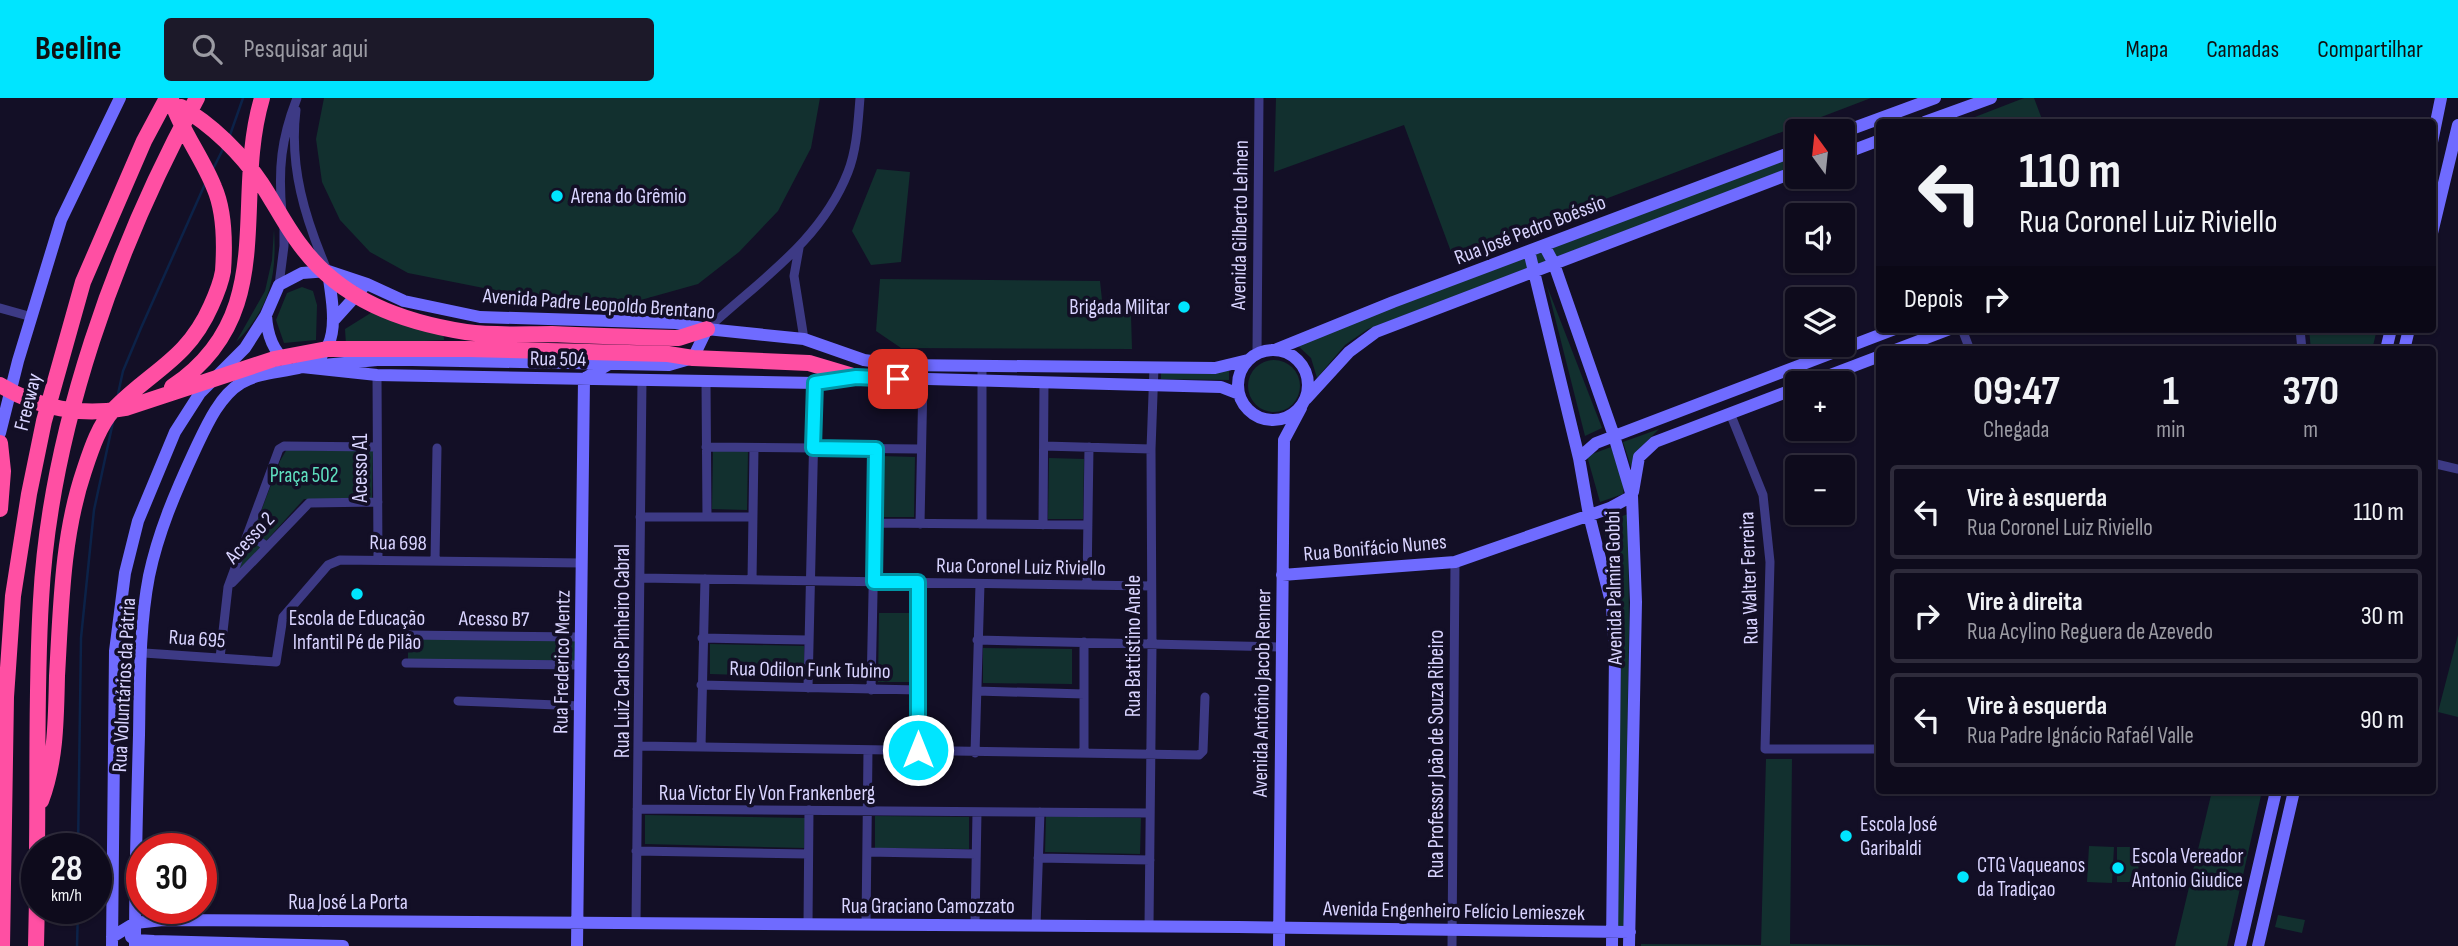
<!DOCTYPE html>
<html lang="pt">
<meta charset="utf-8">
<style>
:root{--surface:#0e0b1c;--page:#1c1929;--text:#f1f3f6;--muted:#9b9ba3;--line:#2e2b3b;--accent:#00e5ff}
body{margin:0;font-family:"Sofia Sans Condensed",sans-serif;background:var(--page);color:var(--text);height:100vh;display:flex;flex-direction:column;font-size:26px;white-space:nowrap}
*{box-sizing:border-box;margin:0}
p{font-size:23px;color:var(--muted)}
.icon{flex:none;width:38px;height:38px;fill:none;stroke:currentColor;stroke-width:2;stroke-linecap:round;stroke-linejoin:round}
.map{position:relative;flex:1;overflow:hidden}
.panel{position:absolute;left:1876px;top:248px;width:560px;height:448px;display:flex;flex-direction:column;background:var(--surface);border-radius:7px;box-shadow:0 2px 5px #0004,0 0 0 2px var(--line)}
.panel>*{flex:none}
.top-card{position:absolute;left:1876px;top:21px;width:560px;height:214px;border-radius:7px;box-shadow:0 2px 5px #0004,0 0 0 2px var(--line);background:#0e0b1c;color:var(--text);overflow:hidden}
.needle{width:46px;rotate:345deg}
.buttons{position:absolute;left:1785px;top:21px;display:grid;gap:14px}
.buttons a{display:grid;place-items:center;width:70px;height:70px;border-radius:7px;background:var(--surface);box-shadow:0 2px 5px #0004,0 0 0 2px var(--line);font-size:35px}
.speed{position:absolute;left:21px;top:735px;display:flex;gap:14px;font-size:35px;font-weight:700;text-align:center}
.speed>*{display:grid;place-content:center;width:91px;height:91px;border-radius:50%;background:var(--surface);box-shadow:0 2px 5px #0004,0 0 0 2px var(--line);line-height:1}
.speed small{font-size:18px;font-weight:400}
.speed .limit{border:10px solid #d22;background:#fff;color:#111}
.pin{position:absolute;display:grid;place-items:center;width:60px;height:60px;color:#fff;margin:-30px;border-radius:14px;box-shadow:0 4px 10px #0006}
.me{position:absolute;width:77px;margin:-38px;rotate:0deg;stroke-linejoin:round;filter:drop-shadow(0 0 5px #0008)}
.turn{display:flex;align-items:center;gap:24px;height:147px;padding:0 28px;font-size:32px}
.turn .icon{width:91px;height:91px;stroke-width:2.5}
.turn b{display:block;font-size:49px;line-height:60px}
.then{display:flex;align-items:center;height:66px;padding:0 28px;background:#0003;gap:14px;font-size:26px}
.eta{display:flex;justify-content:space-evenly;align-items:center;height:119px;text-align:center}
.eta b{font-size:42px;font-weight:700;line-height:49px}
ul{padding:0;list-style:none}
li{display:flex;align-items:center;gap:21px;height:94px;margin:0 14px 10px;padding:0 14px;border:4px solid var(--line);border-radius:7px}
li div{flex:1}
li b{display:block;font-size:26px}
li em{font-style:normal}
header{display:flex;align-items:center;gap:42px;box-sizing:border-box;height:98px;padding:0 35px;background:var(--accent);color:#111}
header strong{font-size:33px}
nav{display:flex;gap:38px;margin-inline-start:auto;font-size:24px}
.search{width:490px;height:63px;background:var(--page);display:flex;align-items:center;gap:18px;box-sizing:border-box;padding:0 24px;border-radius:7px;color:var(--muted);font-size:26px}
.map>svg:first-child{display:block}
.green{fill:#12302f}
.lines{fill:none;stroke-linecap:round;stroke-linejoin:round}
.stream{stroke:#0c2248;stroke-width:2.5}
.street{stroke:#3d3a85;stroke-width:9}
.secondary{stroke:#6f6bff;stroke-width:12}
.highway{stroke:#ff4fa3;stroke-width:16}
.route-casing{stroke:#0095a6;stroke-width:18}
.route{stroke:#00e5ff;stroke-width:12}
.poi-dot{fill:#00e5ff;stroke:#130f26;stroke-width:2.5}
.labels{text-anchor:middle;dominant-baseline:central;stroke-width:7;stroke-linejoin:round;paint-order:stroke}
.poi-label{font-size:21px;fill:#d9d4ff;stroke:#130f26;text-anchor:start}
.street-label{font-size:21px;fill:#d9d4ff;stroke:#130f26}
.park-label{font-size:21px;fill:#5fe0c0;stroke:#130f26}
</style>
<header>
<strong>Beeline</strong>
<div class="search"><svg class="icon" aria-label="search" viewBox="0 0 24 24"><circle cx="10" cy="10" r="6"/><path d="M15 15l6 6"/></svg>Pesquisar aqui</div>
<nav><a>Mapa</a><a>Camadas</a><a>Compartilhar</a></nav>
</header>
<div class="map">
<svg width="2458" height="848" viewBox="0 0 2458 848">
<rect width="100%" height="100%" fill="#130f26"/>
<path class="green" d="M 324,0 L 820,0 L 811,50 L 778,113 L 739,154 L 698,186 L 630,205 L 514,196 L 408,175 L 370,154 L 340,122 L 322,84 L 316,41 Z
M 1276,0 L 1871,0 L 1453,159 L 1404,27 L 1274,74 Z
M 2024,0 L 2034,0 L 2043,24 L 1962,24 Z
M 1797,55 L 1797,67 L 1368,231 L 1345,247 L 1317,280 L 1311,260 L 1296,246 Z
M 877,71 L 910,74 L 901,164 L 871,167 L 852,133 Z
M 274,131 C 277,178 270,210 236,244 L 265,193 L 272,162 Z
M 880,181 L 1100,183 L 1102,202 L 1111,211 L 1131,217 L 1132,251 L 901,250 L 876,233 Z
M 1547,188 L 1602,330 L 1585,338 Z
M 302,189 L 313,193 L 317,207 L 316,242 L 284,245 L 276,222 L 287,195 Z
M 374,213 L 443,229 L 444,242 L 346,247 L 345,231 Z
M 2309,231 L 2377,231 L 2372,252 L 2311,252 Z
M1248 288a26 26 0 1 1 52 0a26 26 0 1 1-52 0Z
M 1161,272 L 1229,273 L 1229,282 L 1161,281 Z
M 1659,331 L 1637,353 L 1631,369 L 1623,344 Z
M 1611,349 L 1624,387 L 1623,396 L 1600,404 L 1587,358 Z
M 287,351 L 373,353 L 372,401 L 304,401 L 238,474 L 280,363 Z
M 713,352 L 748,353 L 747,412 L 712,411 Z
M 881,358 L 915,359 L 914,419 L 880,419 Z
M 1049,360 L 1084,361 L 1083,421 L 1048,421 Z
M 1628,416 L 1629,531 L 1624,828 L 1617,828 L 1621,551 L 1619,506 L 1603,425 Z
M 879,515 L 914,515 L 913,584 L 878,584 Z
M 2458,537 L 2458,619 L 2438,614 Z
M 408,540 L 577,541 L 577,564 L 408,564 Z
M 710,546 L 804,548 L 804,579 L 710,576 Z
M 983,550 L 1072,551 L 1072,586 L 983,585 Z
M 1766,661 L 1792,661 L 1790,846 L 1943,848 L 1641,848 L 1641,846 L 1761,847 Z
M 2212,693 L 2262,693 L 2227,848 L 2175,848 Z
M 645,717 L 805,720 L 804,750 L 645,746 Z
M 875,718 L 969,719 L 969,751 L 875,750 Z
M 1046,718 L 1141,720 L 1140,756 L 1045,754 Z
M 2089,748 L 2114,749 L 2112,785 L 2087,784 Z
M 2117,749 L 2139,749 L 2138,784 L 2117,784 Z
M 2278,817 L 2305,822 L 2302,835 L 2275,829 Z"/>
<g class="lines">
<path class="stream" d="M 230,37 L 243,0
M 213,71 L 224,49
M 118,296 L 123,273 L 141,230 L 205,86
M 78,751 L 81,540 L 94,412 L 113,324
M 77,848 L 78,810"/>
<path class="street" d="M 296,12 C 289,69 305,120 327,172
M 282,115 C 278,71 281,41 297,0
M 799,150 L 794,178 L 804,241
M 279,187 L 284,148 L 284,128
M 0,210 L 32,219
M 707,231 C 760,182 821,143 848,74 C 857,51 858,24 860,0
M 1962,231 L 1970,252
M 2300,231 L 2302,252
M 1257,255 L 1259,0
M 982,269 L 982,426
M 377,277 L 378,462
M 706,283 L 707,419
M 1730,315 L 1763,397 L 1770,464 L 1765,651 L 1880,651
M 1044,348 L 1151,351
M 706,349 L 920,351
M 2432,365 L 2458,371
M 640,419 L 753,419
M 875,425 L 1088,427
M 920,426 L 923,281
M 1043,427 L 1044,284
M 249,436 L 266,448
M 435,463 L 437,350
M 640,480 L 1151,488
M 752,482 L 754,350
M 918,484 L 918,652
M 232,485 L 309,405 L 378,404
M 1087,487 L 1089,349
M 406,537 L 581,539
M 702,540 L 808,542
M 977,542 L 1280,549
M 115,553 L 276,564 L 283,519 L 328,467 L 340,462 L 582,465
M 220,560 L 228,489 L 279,351 L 284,348 L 377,349
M 406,565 L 581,567
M 701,587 L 918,592
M 808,590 L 815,285
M 871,592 L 876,351
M 977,593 L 1084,596
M 458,603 L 581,608
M 639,648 L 1199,657 L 1203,653 L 1205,599
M 701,649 L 705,481
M 975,655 L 980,486
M 1084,655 L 1084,544
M 637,711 L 1149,715
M 636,753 L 808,756
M 867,754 L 976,756
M 1038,760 L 1150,762
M 636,825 L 642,282
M 808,826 L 809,712
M 866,826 L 868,652
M 975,827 L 977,714
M 1036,828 L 1040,714
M 1149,828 L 1152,547 L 1151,351 L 1154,269
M 1452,848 L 1455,464"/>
<path class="secondary" d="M 1925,24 L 1991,0
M 1843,34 L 1935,0
M 2432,44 L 2441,0
M 1843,56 L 1880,42
M 2432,135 L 2458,27
M 1544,147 L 1554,166 L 1614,338 L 1632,398 L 1636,504 L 1629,848
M 1529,153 L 1579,360 L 1589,417 L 1612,508 L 1615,554 L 1612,848
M 266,217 C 267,234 272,252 286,263
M 334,222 L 362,191
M 1277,251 L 1393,204 L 1797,52
M1238 287a35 35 0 1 1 70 0a35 35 0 1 1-70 0Z
M 1895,252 L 1950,231
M 2386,252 L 2391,231
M 2404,252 L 2409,231
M 323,267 L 377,262 L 412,262 L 669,267 L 693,260 L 707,231
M 302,269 L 377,277 L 815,285 L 856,279 L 1221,289 L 1239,296
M 1809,285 L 1880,258
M 1306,301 L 1349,254 L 1376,234 L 1797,73
M 0,335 L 18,263 L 61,122 L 120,0
M 1579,360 L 1596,345 L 1895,231
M 1633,394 L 1639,359 L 1655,344 L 1797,290
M 1282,477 L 1455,464 L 1610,410 L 1632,398
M 112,839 L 135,825 L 163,822 L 1238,829 L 1630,834
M 131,839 L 135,842 L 154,843 L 343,848
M 112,848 L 115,553 L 125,475 L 138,423 L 175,334 L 200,295 L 245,250 L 266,217 L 279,187 L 302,175 L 328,173 L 367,186 L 404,203 L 480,219 L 676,225 L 707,231 L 804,241 L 864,262 L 899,267 L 1215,270 L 1248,262
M 135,848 C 135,778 137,707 139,637 C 140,584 139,530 149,478 C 158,435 175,395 194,354 C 205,331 218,299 241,285 C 260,274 281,275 302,269 C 345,256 332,207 328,173
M 577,848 L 584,281 L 609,266
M 1279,848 L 1284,342 L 1301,310
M 2240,848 L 2276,693
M 2258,848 L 2294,693"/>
<path class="highway" d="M 181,9 C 211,26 242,56 261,85 C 275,106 286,129 301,148 C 341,202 402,224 466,234 C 494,238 524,236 552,236 C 594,238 637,239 679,240 L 707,231
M 0,287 C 38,310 82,319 126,310 L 274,261 L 327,251 L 469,251 L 668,256 L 693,260 L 809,265 L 856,279
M 172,289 C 281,216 231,105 262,0
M 0,345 L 3,373 L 0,411
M 41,703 C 56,663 56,621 57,578 C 61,510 62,438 84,373 C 91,352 99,327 114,311 C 152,272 187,262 211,208 C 216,197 221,185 223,173 C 225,145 225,114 214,89 C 202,59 182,34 172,4
M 37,751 C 38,668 36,585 41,502 C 50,332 116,149 197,0
M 2,848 L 6,599 L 13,498 L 29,396 L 44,323 L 83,184 L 144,43 L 167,0
M 36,848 L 37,801"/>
</g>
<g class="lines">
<g class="route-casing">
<path id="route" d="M 898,281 L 856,279 L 815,285 L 813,350 L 876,351 L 874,484 L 918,484 L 918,652"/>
</g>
<use href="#route" class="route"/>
</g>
<g class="poi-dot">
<circle cx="557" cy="98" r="7"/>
<circle cx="1184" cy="209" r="7"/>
<circle cx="357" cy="496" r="7"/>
<circle cx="1846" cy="738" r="7"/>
<circle cx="2118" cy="770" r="7"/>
<circle cx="1963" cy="779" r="7"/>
</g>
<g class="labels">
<g class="poi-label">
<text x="571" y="98">Arena do Grêmio</text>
<text x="1170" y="209" text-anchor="end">Brigada Militar</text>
<text x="357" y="520" text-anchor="middle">Escola de Educação<tspan x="357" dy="24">Infantil Pé de Pilão</tspan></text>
<text x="1860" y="726">Escola José<tspan x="1860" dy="24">Garibaldi</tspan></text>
<text x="2132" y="758">Escola Vereador<tspan x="2132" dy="24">Antonio Giudice</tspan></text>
<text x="1977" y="767">CTG Vaqueanos<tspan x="1977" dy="24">da Tradiçao</tspan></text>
</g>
<g class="street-label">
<text transform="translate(1240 127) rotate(-89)">Avenida Gilberto Lehnen</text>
<text transform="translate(1530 132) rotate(-21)">Rua José Pedro Boéssio</text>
<text transform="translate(599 206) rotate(4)">Avenida Padre Leopoldo Brentano</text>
<text transform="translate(558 261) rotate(1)">Rua 504</text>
<text transform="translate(28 304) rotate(-76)">Freeway</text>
<text transform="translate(360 370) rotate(-90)">Acesso A1</text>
<text transform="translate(250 440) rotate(-47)">Acesso 2</text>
<text transform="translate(398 445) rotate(1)">Rua 698</text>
<text transform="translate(1375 450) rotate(-5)">Rua Bonifácio Nunes</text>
<text transform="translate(1021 469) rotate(1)">Rua Coronel Luiz Riviello</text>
<text transform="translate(1749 480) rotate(-92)">Rua Walter Ferreira</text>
<text transform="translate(1614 490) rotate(-91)">Avenida Palmira Gobbi</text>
<text transform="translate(494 521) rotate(1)">Acesso B7</text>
<text transform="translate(197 541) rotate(4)">Rua 695</text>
<text transform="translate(1133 548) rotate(-90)">Rua Battistino Anele</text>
<text transform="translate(622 553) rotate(-90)">Rua Luiz Carlos Pinheiro Cabral</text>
<text transform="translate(562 564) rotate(-89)">Rua Frederico Mentz</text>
<text transform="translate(810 572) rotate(1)">Rua Odilon Funk Tubino</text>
<text transform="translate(124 587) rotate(-87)">Rua Voluntários da Pátria</text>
<text transform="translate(1262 595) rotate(-89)">Avenida Antônio Jacob Renner</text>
<text transform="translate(1436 656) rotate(-90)">Rua Professor João de Souza Ribeiro</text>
<text x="767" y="695">Rua Victor Ely Von Frankenberg</text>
<text x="348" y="804">Rua José La Porta</text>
<text x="928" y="808">Rua Graciano Camozzato</text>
<text transform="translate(1454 813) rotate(1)">Avenida Engenheiro Felício Lemieszek</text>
</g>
<g class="park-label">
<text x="304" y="377">Praça 502</text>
</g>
</g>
</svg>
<div class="buttons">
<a><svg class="needle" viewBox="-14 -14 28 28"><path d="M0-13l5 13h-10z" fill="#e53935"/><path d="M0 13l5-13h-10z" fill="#9b9ba3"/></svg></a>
<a><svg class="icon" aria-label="sound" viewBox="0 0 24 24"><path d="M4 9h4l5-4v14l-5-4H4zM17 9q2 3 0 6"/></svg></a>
<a><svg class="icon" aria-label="layers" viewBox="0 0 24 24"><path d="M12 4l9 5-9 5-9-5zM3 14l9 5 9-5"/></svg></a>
<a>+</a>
<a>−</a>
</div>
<div class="speed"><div>28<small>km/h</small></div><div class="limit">30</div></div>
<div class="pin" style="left:898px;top:281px;background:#d93025"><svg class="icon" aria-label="arrive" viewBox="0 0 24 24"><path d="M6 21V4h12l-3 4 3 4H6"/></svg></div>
<svg class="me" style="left:918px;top:652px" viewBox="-20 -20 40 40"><circle r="17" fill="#00e5ff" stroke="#fff" stroke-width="3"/><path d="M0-11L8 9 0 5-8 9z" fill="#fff"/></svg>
<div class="top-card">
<div class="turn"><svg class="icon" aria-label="left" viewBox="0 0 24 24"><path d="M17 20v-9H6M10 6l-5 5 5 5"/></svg><div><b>110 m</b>Rua Coronel Luiz Riviello</div></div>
<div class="then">Depois<svg class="icon" aria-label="right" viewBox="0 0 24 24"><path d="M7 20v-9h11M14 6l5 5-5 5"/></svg></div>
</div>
<section class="panel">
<div class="eta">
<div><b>09:47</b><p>Chegada</p></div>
<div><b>1</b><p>min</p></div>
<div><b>370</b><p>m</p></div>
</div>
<ul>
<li><svg class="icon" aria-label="left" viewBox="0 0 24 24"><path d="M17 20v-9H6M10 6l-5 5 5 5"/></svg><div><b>Vire à esquerda</b><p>Rua Coronel Luiz Riviello</p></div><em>110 m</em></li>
<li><svg class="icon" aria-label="right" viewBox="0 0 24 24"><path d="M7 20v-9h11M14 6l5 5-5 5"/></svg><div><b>Vire à direita</b><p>Rua Acylino Reguera de Azevedo</p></div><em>30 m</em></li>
<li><svg class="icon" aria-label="left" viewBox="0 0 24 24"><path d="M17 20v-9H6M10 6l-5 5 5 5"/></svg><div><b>Vire à esquerda</b><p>Rua Padre Ignácio Rafaél Valle</p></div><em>90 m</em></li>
</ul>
</section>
</div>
